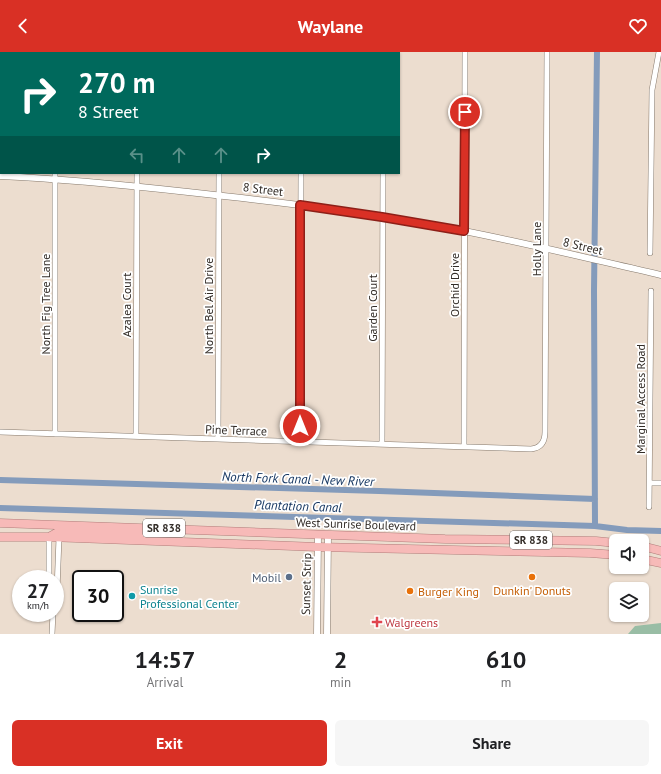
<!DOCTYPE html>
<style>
:root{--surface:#fff;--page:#f6f6f6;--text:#202124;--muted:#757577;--accent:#d93025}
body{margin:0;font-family:"PT Sans",sans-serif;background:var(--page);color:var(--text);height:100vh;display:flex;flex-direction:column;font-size:15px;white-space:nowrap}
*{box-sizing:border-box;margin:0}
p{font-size:13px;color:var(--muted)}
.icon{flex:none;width:22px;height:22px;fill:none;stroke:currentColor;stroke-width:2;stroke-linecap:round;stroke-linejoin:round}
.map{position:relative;height:582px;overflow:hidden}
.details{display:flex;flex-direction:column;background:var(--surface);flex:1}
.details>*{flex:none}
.hud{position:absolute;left:0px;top:0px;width:400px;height:122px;box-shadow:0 1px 3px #0004;background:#00695c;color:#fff;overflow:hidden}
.fabs{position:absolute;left:609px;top:482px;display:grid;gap:8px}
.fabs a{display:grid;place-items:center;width:40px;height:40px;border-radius:6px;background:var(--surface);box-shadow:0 1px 3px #0004;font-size:20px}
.speed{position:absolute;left:12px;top:518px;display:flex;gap:8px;font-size:20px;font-weight:700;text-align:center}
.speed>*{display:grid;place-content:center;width:52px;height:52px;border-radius:50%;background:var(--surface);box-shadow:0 1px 3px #0004;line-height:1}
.speed small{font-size:10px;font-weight:400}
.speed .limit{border:2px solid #111;border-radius:6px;background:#fff;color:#111}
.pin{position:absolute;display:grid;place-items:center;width:34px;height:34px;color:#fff;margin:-17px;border:2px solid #fff;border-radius:50%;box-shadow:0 1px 4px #0007}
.me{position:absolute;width:44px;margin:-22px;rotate:0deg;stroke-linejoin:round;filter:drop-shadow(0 0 3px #0008)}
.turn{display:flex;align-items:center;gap:14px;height:84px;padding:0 12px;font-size:18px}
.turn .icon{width:52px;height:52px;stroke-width:2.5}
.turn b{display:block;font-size:28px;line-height:34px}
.lanes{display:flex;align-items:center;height:38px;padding:0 12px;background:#0003;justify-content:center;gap:20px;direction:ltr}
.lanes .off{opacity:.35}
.eta{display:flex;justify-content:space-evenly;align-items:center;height:68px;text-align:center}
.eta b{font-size:24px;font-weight:700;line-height:28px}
.action{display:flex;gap:8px;margin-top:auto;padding:8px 12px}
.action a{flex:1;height:46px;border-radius:6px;background:var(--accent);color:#fff;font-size:16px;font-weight:700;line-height:46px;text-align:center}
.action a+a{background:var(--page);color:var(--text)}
header{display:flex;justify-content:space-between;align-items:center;height:52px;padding:0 12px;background:var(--accent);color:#fff;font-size:18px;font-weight:700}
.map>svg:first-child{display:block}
.green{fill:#99bda5}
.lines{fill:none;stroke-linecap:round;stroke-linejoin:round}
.canal{stroke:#849bbb;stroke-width:6}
.minor-casing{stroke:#85786b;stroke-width:6}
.tertiary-casing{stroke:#85786b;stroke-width:7}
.trunk-casing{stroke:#b17e7b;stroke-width:9}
.minor{stroke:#fff;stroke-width:5}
.tertiary{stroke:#fff;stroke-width:6}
.trunk{stroke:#f7bab8;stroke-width:8}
.route-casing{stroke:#8d1f18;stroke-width:10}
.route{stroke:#d93025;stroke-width:7}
.service-dot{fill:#5c6f8a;stroke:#fff;stroke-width:1.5}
.food-dot{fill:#e8710a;stroke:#fff;stroke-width:1.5}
.culture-dot{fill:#0f9aa8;stroke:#fff;stroke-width:1.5}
.health-dot{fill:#e0444e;stroke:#fff;stroke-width:1.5}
.labels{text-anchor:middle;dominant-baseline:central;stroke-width:3.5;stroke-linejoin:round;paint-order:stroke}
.shield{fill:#fff;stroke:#706c68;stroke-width:1}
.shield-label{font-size:11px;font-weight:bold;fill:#332d28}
.street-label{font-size:12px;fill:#332d28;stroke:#fff}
.service-label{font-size:12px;fill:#4e5e75;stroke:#fff;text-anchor:end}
.culture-label{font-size:12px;fill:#0d838f;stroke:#fff;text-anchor:start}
.food-label{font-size:12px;fill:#c56008;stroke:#fff}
.health-label{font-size:12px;fill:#be3a42;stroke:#fff;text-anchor:start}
.water-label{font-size:13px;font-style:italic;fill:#153661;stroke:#fff}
</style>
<header><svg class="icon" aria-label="back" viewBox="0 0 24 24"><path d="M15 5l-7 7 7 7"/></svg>Waylane<svg class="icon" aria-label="heart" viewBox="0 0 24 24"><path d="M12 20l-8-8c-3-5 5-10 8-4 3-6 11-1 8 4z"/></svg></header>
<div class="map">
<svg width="661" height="582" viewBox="0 0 661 582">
<rect width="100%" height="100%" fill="#ecddcf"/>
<path class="green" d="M 661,571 L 661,582 L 628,582 L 635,574 Z"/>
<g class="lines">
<path class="canal" d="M 0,428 L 379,439 L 595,447
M 0,456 L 595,474 L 627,478 L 661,479
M 595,474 L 594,238 L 597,0"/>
<g class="minor-casing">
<path id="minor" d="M 137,0 L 137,1
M 57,1 L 57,0
M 219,1 L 219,0
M 301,1 L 301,0
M 384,1 L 384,0
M 650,201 L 652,38 L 659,0
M 0,380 L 531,397 C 541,396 545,390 545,380 L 547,0
M 55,382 L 55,121
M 136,384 L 137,121
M 218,387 L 219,121
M 300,389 L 301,121
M 382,392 L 383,121
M 464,394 L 465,0
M 650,431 L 661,431
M 649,455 L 651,239
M 49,527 L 49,485
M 55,542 L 57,538 L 59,486
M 52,582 L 53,561"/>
</g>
<g class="tertiary-casing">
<path id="tertiary" d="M 0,124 C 63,127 125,133 188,140 C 280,150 373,161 464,179 C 530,192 595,208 661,223
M 317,582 L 318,483
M 327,582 L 328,483"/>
</g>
<g class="trunk-casing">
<path id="trunk" d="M 0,471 L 445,487 L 596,489 L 616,491
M 0,485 L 49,485 L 318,495 L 590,501 L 616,503
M 49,485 L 58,480 L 148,482 L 160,478
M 642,494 L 661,499
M 642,507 L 661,511"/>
</g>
<use href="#minor" class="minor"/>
<use href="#tertiary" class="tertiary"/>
<use href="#trunk" class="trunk"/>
</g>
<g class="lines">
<g class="route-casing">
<path id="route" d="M 300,374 L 300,153 L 382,165 L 464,179 L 465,60"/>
</g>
<use href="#route" class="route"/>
</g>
<circle class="service-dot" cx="289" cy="525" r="4"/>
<g class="food-dot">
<circle cx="532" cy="525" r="4"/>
<circle cx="410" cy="539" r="4"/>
</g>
<circle class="culture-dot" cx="132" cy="544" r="4"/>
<path class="health-dot" d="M375 564h4v4h4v4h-4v4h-4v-4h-4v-4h4z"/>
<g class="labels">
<g class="shield">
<rect x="143" y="467" width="42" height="18" rx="3"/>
<rect x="510" y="479" width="42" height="18" rx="3"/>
</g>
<g class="shield-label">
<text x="164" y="476">SR 838</text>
<text x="531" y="488">SR 838</text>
</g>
<g class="street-label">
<text transform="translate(263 137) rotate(7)">8 Street</text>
<text transform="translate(583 194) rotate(13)">8 Street</text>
<text transform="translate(536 197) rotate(-90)">Holly Lane</text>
<text transform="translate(454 233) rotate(-90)">Orchid Drive</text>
<text transform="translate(45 252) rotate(-90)">North Fig Tree Lane</text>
<text transform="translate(126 253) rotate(-90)">Azalea Court</text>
<text transform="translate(208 254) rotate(-90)">North Bel Air Drive</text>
<text transform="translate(372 256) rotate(-90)">Garden Court</text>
<text transform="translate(640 347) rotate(-90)">Marginal Access Road</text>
<text transform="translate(236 378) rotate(2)">Pine Terrace</text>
<text transform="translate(356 472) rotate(2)">West Sunrise Boulevard</text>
<text transform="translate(306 532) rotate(-89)">Sunset Strip</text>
</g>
<g class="service-label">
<text x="281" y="525">Mobil</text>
</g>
<g class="culture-label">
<text x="140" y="537">Sunrise<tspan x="140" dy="14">Professional Center</tspan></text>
</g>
<g class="food-label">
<text x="532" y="538">Dunkin' Donuts</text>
<text x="418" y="539" text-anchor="start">Burger King</text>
</g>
<g class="health-label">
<text x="385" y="570">Walgreens</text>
</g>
<g class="water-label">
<text transform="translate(298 427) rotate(2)">North Fork Canal - New River</text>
<text transform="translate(298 454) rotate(2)">Plantation Canal</text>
</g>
</g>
</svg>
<div class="fabs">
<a><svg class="icon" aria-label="sound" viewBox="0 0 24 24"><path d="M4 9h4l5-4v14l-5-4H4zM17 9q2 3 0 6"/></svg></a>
<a><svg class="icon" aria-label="layers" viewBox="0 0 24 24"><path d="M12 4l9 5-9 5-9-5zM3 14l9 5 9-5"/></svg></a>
</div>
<div class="speed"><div>27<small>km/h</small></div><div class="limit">30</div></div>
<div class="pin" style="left:465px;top:60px;background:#d93025"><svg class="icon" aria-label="arrive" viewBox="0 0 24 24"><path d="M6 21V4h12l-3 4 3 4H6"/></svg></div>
<svg class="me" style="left:300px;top:374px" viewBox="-20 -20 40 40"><circle r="17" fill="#d93025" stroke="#fff" stroke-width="3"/><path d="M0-11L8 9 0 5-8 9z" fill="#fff"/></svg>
<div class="hud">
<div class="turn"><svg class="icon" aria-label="right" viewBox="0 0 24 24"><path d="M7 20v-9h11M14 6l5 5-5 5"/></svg><div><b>270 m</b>8 Street</div></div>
<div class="lanes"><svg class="icon off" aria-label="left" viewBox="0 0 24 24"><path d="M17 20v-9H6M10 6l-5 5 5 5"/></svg><svg class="icon off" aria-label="ahead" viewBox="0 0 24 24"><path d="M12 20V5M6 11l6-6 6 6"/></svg><svg class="icon off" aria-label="ahead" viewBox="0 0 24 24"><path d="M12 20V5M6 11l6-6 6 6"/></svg><svg class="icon" aria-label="right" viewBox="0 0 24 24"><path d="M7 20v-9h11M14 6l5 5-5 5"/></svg></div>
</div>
</div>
<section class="details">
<div class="eta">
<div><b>14:57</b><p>Arrival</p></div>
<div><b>2</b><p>min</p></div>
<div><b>610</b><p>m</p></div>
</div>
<div class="action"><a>Exit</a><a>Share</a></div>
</section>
